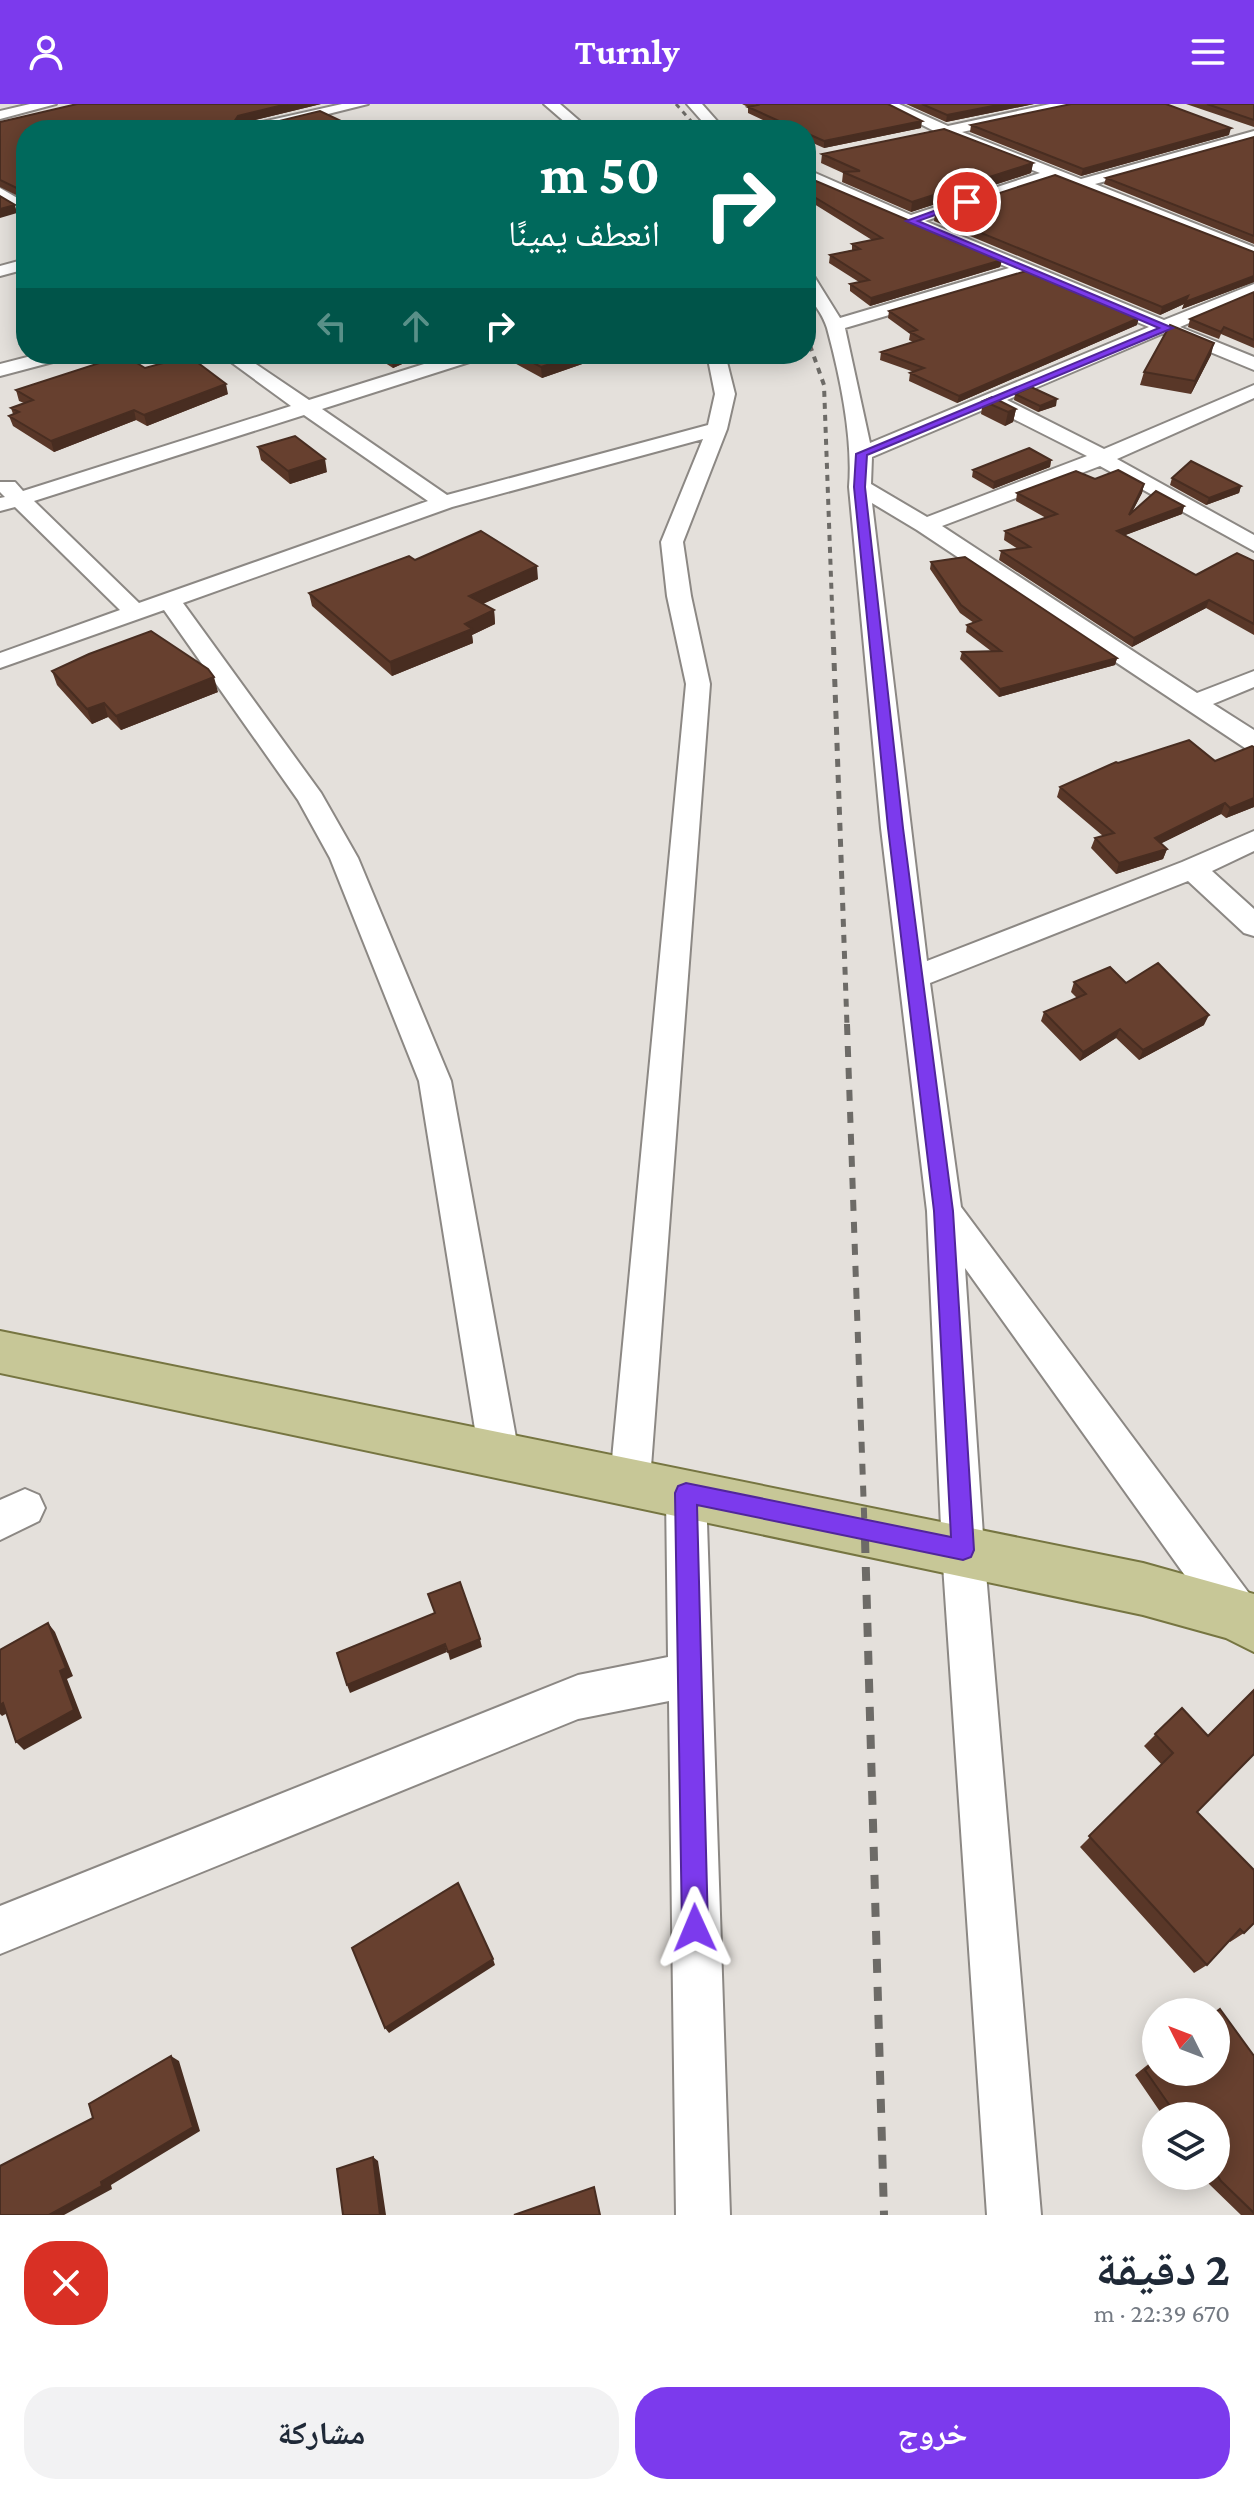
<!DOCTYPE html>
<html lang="ar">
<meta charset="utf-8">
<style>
:root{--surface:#fff;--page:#f2f2f3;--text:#1f2937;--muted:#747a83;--accent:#7c3aed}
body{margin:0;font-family:"Crimson Pro","Noto Naskh Arabic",serif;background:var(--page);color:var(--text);direction:rtl;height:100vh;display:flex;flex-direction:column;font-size:30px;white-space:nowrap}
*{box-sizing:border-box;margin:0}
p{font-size:26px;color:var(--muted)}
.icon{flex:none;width:44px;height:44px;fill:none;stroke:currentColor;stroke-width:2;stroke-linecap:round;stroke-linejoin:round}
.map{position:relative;height:2111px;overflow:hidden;direction:ltr}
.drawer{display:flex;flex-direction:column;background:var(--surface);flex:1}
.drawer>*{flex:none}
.banner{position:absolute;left:16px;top:16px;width:800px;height:244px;border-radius:32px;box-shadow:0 4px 20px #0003;direction:rtl;background:#00695c;color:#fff;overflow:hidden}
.needle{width:52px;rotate:312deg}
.tools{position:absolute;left:1142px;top:1894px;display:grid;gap:16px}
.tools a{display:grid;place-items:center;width:88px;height:88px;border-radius:50%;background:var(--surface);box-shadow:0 4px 20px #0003;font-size:40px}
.pin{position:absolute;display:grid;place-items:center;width:68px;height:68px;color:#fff;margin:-34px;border:4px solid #fff;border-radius:50%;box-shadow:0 2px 8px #0007}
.me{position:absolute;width:88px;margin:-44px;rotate:359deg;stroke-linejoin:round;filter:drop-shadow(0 0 6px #0008)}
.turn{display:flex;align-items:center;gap:28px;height:168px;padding:0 24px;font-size:36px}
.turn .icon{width:104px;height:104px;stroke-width:2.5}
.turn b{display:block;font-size:56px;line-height:68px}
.lanes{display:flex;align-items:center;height:76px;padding:0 24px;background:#0003;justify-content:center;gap:40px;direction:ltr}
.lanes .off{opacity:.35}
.round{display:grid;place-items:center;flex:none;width:84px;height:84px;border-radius:32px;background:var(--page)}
.headline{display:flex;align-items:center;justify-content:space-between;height:136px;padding:0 24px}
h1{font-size:48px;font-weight:700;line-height:60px}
.cta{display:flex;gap:16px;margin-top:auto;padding:16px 24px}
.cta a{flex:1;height:92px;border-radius:32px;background:var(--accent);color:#fff;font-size:32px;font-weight:700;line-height:92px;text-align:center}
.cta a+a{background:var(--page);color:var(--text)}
header{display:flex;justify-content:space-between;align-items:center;height:104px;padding:0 24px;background:var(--accent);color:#fff;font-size:36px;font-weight:700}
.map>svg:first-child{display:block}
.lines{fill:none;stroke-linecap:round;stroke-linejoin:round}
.street-casing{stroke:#8c8884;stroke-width:4}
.primary-casing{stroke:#767541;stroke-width:4}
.street{fill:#fff;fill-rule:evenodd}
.primary{fill:#c7c797;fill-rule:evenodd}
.rail-far4{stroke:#6d6b67;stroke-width:3;stroke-dasharray:5 5;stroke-linecap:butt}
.rail-far3{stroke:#6d6b67;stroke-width:4;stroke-dasharray:6 6;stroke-linecap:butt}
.rail-far2{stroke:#6d6b67;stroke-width:5;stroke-dasharray:8 8;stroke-linecap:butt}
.rail-far1{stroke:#6d6b67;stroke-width:6;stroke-dasharray:11 11;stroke-linecap:butt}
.rail{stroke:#6d6b67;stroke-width:8;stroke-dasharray:14 14;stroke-linecap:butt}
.wall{fill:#593728}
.shaded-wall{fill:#482d21}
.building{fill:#67402f;stroke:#482d21;stroke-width:2}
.route{fill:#7c3aed;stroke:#51269a;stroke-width:2}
</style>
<header><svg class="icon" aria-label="menu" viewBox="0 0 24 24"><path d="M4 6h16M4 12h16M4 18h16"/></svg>Turnly<svg class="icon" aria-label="person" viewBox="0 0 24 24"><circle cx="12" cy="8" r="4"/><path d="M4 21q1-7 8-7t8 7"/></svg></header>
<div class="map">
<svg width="1254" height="2111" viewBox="0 0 1254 2111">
<rect width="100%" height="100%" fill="#e4e0db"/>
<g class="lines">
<g class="street-casing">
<path id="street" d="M 30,0 L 56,0 L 0,15 L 0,7 Z
M 342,0 L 368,0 L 264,26 L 238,26 L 240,23 Z
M 544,0 L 560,0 L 590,26 L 574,26 Z
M 687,0 L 702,0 L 725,26 L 710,26 Z
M 881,0 L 899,0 L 948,22 L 1050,0 L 1076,0 L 1069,4 L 962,28 L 1081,75 L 1254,27 L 1254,36 L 1095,80 L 1254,143 L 1254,154 L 1054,75 L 925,117 L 1164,216 L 1254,180 L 1254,191 L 1180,223 L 1254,253 L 1254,266 L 1164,229 L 1007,296 L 1104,345 L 1254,281 L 1254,294 L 1117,355 L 1254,431 L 1254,447 L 1100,362 L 942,422 L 1197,589 L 1254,567 L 1254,583 L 1213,600 L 1254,626 L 1254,646 L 1245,644 L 917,426 L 872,399 L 927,857 L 1182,758 L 1254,727 L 1254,747 L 1212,767 L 1254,805 L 1254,832 L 1244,829 L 1188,777 L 930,879 L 961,1103 L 1254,1496 L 1254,1526 L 1239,1532 L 1224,1526 L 965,1164 L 984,1446 L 1041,2111 L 987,2111 L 942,1446 L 927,1107 L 881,724 L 849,383 C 853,334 840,272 827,224 C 819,199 806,200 806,168 L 812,169 L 840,214 L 1009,164 L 806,76 L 806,65 L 911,111 L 1040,69 L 940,30 ZM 1025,171 L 1149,223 L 870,339 L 845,224 ZM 990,303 L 1087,352 L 927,413 L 871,380 L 872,353 Z
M 0,84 L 26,99 L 26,111 L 0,96 Z
M 26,155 L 26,165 L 0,172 L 0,162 Z
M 39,250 L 70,250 L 68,254 L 0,272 L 0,260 Z
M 220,250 L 241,250 L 309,296 L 456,250 L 484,250 L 482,254 L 322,305 L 447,391 L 708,321 L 715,290 L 707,250 L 725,250 L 735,290 L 727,325 L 683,438 L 691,492 L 710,580 L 650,1376 L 644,1389 L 630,1394 L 616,1389 L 610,1376 L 686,580 L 667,492 L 661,438 L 703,335 L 452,403 L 183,499 L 321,689 L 358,754 L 451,977 L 519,1350 L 513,1363 L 499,1368 L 485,1363 L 479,1350 L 419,977 L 330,754 L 298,696 L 164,506 L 0,564 L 0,549 L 120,506 L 15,403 L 0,407 L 0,394 L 5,393 L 0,388 L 0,378 L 15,378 L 23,387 L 291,302 ZM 304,311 L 428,397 L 139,499 L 34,397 Z
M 686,1370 L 700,1376 L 706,1389 L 730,2111 L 676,2111 L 669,1597 L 578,1615 L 0,1850 L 0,1802 L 578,1571 L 668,1553 L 666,1389 L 672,1376 Z
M 25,1385 L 39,1391 L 45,1404 L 39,1417 L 0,1436 L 0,1396 Z"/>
</g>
<g class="primary-casing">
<path id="primary" d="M 0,1227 L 1143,1459 L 1254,1490 L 1254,1548 L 1226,1534 L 1143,1511 L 0,1269 Z"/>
</g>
<use href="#street" class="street"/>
<use href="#primary" class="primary"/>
<path class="rail-far4" d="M 676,0 L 699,26"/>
<path class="rail-far3" d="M 806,230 L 824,281 L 833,529"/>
<path class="rail-far2" d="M 833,527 L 847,922"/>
<path class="rail-far1" d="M 847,920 L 865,1437"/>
<path class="rail" d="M 865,1435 L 884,2111"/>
</g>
<path class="wall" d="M 77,0 L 321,0 L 243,19 L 26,96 L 0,83 L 0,18 Z
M 742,0 L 888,0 L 921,24 L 824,44 L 806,36 L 806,26 L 784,26 L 748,9 L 748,3 Z
M 906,0 L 1034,0 L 946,18 Z
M 1186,0 L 1254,0 L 1254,23 Z
M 971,21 L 1229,31 L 1081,72 L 970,28 Z
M 1254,33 L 1254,140 L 1104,80 L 1106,74 Z
M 822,50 L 1033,59 L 1031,69 L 911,108 L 842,78 L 843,69 L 821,59 Z
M 806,74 L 1002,156 L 1000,163 L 870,202 L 850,187 L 850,180 L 859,178 L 829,159 L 830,151 L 852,146 L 852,140 L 872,136 L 806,95 Z
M 935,110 L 1254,148 L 1254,178 L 1182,205 L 1184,200 L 1160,211 L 934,117 Z
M 1254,188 L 1254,244 L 1221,230 L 1219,235 L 1188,223 L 1190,215 Z
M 889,207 L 1137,221 L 957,299 L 909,277 L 910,269 L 914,268 L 880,256 L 881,248 L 913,238 L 909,236 L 910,230 L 888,214 Z
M 371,250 L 425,250 L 393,264 Z
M 498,250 L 611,250 L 542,274 Z
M 1211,251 L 1191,290 L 1140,281 L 1144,268 Z
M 145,264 L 228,290 L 147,322 L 136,316 L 54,348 L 13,322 L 9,312 L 13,310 L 11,304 L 24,299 L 19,297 L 16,286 Z
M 1015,290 L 1056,302 L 1038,308 L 1014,296 Z
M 983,297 L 1016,305 L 1013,318 L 1005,322 L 981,310 Z
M 258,343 L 327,368 L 290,380 L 261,356 Z
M 1051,356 L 1050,363 L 993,385 L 972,373 L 973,366 Z
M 1172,374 L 1241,382 L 1239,389 L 1206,401 L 1170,381 Z
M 1095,375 L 1144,380 L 1142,389 L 1132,408 L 1184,402 L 1182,410 L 1125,431 L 1196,471 L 1254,457 L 1254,531 L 1206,504 L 1132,543 L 999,456 L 1001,447 L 1018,445 L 1004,436 L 1005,427 L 1046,414 L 1016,397 L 1017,389 Z
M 415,456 L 538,475 L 483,500 L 494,506 L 495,520 L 472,531 L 473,539 L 392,572 L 312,502 L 309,489 Z
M 931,458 L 1117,554 L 1115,561 L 999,593 L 960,555 L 962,548 L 991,547 L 966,528 L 967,521 L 974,519 L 960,509 L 930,465 Z
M 52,567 L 218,588 L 121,626 L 108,613 L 92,620 L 57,581 Z
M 1118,659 L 1254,703 L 1226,714 L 1221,710 L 1161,739 L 1167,745 L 1163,755 L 1116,770 L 1091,744 L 1095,734 L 1103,732 L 1057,693 L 1060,683 Z
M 1074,878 L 1126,879 L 1204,921 L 1139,956 L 1116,934 L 1080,957 L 1041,917 L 1044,908 L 1077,894 L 1071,888 Z
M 1182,1604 L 1197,1708 L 1244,1829 L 1230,1838 L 1229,1837 L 1207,1861 L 1194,1869 L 1080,1743 L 1162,1661 L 1144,1642 Z
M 1220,1905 L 1254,1952 L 1254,2111 L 1241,2111 L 1209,2080 L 1204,2072 L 1216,2072 L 1216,2012 L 1163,2012 L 1135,1971 L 1156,1954 L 1156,1968 L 1216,1908 L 1214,1908 Z"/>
<path class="shaded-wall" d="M 287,0 L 321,0 L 239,20 L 234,18 L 238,12 Z
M 1003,0 L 1034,0 L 946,18 L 947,11 Z
M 922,17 L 921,24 L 824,44 L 824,37 Z
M 1231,24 L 1229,31 L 1081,72 L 1083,65 Z
M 1033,59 L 1031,69 L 911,108 L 912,98 Z
M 15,101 L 17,109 L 0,114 L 0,105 Z
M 1002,156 L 1000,163 L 870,202 L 871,194 Z
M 1254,172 L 1254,178 L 1182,205 L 1184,200 L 1160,211 L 1162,203 L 1188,192 Z
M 1139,214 L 1137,221 L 957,299 L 959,292 Z
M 1214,239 L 1211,251 L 1191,290 L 1195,277 Z
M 399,250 L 425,250 L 393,264 L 391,253 Z
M 581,250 L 611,250 L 542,274 L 541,263 Z
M 226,280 L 228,290 L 147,322 L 144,311 Z
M 1057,295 L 1056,302 L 1038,308 L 1040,302 Z
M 1016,305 L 1013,318 L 1005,322 L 1008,308 Z
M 134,306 L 136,316 L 54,348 L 51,337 Z
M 325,355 L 327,368 L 290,380 L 288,367 Z
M 1051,356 L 1050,363 L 993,385 L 994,378 Z
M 1144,380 L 1142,389 L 1126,420 L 1129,411 Z
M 1241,382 L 1239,389 L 1206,401 L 1209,394 Z
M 1184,402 L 1182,410 L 1115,435 L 1117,427 Z
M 537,462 L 538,475 L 471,505 L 469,492 Z
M 1209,496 L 1206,504 L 1132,543 L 1134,534 Z
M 494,506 L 495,520 L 472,531 L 473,539 L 392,572 L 390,558 Z
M 1117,554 L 1115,561 L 999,593 L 1000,585 Z
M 214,573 L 218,588 L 121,626 L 116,612 Z
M 104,599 L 108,613 L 92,620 L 87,605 Z
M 1254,694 L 1254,703 L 1226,714 L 1230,704 Z
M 1225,699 L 1221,710 L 1152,744 L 1155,734 Z
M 1167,745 L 1163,755 L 1116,770 L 1119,759 Z
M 1209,911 L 1204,921 L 1139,956 L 1143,946 Z
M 1120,925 L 1116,934 L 1080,957 L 1083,948 Z
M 48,1519 L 55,1528 L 73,1572 L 67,1575 L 82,1614 L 24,1646 L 16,1638 L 60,1567 Z
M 480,1535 L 482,1543 L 450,1556 L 448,1548 Z
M 445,1540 L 447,1548 L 350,1589 L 347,1581 Z
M 3,1599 L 11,1607 L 2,1612 L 0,1610 L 0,1601 Z
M 493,1855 L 495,1861 L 389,1929 L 385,1924 Z
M 171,1952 L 179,1957 L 200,2027 L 111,2081 L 112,2085 L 64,2111 L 49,2111 L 101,2078 Z
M 373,2053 L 378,2057 L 386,2111 L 380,2111 Z"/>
<path class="building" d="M 77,0 L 287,0 L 238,12 L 234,18 L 263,21 L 320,7 L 360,26 L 26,26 L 26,94 L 25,88 L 0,76 L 0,18 Z
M 757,0 L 888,0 L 922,17 L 824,37 L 806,29 L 806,26 L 799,26 L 748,3 L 758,1 Z
M 922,0 L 1003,0 L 947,11 Z
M 1071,0 L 1166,0 L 1231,24 L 1083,65 L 971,21 Z
M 1207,0 L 1254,0 L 1254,16 Z
M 944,25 L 1033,59 L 912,98 L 843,68 L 860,67 L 822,50 Z
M 1254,33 L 1254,132 L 1106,74 Z
M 1055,71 L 1254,148 L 1254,172 L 1185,198 L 1188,192 L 1162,203 L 935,110 Z
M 806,74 L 809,74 L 1002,156 L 871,194 L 850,180 L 869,176 L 830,151 L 860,145 L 852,140 L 882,134 L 806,88 Z
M 0,92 L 15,101 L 0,105 Z
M 1026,167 L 1139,214 L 959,292 L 910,269 L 924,264 L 881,248 L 923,235 L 910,228 L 917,226 L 889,207 Z
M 1254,188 L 1254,236 L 1224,223 L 1221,228 L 1190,215 Z
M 1170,221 L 1214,239 L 1195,277 L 1144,268 Z
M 516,250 L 581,250 L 541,263 Z
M 124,251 L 145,264 L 189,252 L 226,280 L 144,311 L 134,306 L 51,337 L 9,312 L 19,308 L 11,304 L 33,296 L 16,286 Z
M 1031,283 L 1057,295 L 1040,302 L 1015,290 Z
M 992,293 L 1016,305 L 1008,308 L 983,297 Z
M 295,332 L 325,355 L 288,367 L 258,343 Z
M 1029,344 L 1051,356 L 994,378 L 973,366 Z
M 1191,357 L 1241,382 L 1209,394 L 1172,374 Z
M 1118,366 L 1144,380 L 1129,411 L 1156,387 L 1184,402 L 1117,427 L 1196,471 L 1237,449 L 1254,457 L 1254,520 L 1209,496 L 1134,534 L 1001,447 L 1030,443 L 1005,427 L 1057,410 L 1017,389 L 1076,367 L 1095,375 Z
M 481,427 L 537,462 L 469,492 L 494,506 L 465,520 L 472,525 L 390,558 L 309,489 L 409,452 L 415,456 Z
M 965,453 L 1117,554 L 1000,585 L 962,548 L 1001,547 L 967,521 L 981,516 L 961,501 L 931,458 Z
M 151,527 L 208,565 L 214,573 L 116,612 L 104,599 L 87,605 L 52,567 L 89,550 Z
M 1189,636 L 1215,657 L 1252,642 L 1254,643 L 1254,694 L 1230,704 L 1225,699 L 1155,734 L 1167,745 L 1119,759 L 1095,734 L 1114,729 L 1060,683 L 1116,658 L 1118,659 Z
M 1158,859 L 1209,911 L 1143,946 L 1120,925 L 1083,948 L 1044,908 L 1086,890 L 1074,878 L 1110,863 L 1126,879 Z
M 460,1478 L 480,1535 L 448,1548 L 445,1540 L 347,1581 L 337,1549 L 435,1509 L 428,1490 Z
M 48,1519 L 66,1564 L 60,1567 L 74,1606 L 16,1638 L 3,1599 L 0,1601 L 0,1546 Z
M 1254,1586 L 1254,1650 L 1197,1708 L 1254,1766 L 1254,1819 L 1244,1829 L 1240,1825 L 1207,1861 L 1089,1732 L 1173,1649 L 1155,1630 L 1182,1604 L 1208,1632 Z
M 458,1779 L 493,1855 L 385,1924 L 352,1844 Z
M 1220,1905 L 1254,1952 L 1254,2109 L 1221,2077 L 1216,2069 L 1216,2012 L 1177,2012 L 1145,1966 L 1156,1957 L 1156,1968 L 1216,1968 L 1216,1908 Z
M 171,1952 L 193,2023 L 101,2078 L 102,2082 L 49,2111 L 0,2111 L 0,2062 L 93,2014 L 89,2000 Z
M 373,2053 L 380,2111 L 343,2111 L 337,2065 Z
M 594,2083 L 600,2111 L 514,2111 Z"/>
<path class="route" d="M 964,96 L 972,98 L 918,117 L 1173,224 L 867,351 L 865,383 L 903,724 L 953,1107 L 974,1446 L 971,1453 L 963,1456 L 697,1401 L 708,1824 L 704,1833 L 695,1837 L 686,1833 L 682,1824 L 675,1389 L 678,1382 L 686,1379 L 951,1433 L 934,1107 L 888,724 L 854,383 L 856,350 L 1159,224 L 906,117 Z"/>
</svg>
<div class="tools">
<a><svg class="needle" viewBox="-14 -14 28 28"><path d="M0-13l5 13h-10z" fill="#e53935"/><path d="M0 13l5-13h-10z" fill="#747a83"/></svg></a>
<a><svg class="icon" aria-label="layers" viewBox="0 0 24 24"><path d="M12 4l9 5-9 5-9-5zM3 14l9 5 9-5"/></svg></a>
</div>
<div class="pin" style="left:967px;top:98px;background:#d93025"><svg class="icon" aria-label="arrive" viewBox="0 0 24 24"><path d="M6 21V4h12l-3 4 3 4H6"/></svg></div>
<svg class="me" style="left:695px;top:1824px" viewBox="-20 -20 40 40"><path d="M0-17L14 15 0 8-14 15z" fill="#7c3aed" stroke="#fff" stroke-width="4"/></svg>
<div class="banner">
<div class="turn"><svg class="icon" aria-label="right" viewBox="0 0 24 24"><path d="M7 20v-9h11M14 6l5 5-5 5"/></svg><div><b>50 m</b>انعطف يمينًا</div></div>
<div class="lanes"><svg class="icon off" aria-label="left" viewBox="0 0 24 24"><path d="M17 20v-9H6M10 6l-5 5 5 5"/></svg><svg class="icon off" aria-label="ahead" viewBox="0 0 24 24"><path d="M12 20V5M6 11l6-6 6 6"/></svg><svg class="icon" aria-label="right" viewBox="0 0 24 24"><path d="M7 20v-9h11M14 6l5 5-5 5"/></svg></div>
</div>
</div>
<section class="drawer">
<div class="headline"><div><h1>2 دقيقة</h1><p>670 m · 22:39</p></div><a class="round" style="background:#d93025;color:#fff"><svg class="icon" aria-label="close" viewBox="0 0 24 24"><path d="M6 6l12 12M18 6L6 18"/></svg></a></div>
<div class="cta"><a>خروج</a><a>مشاركة</a></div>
</section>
